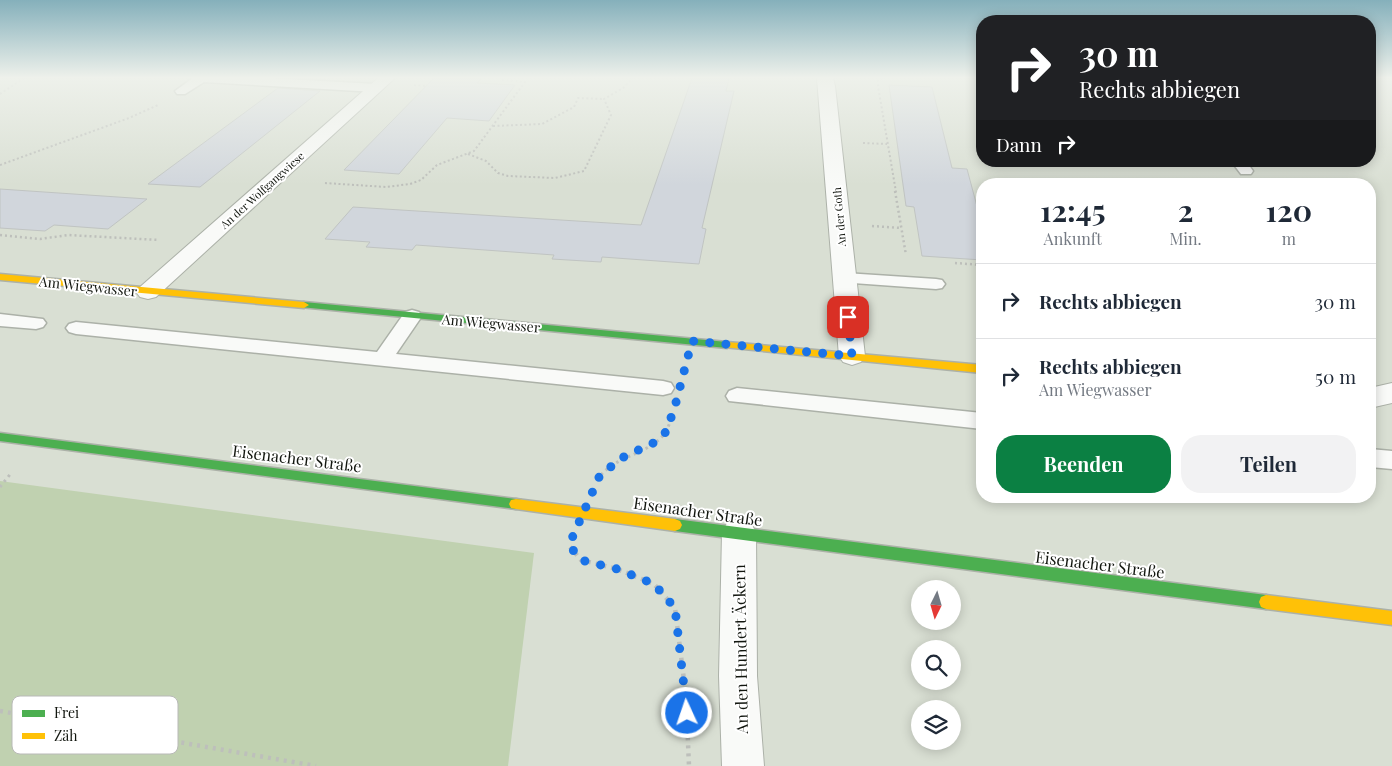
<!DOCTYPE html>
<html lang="de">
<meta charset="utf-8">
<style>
:root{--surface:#fff;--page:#f2f2f3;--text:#1f2937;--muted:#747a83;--line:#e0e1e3;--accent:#0b8043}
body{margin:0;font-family:"Playfair Display",serif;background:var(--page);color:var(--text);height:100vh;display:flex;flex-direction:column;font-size:19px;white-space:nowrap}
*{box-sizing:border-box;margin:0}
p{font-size:16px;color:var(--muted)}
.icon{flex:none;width:28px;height:28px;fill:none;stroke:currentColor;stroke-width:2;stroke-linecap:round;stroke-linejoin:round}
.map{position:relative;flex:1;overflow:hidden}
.drawer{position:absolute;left:976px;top:178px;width:400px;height:325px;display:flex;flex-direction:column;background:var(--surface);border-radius:20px;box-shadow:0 2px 12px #0003}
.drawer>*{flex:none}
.guide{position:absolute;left:976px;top:15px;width:400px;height:152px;border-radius:20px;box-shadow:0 2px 12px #0003;background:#202124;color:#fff;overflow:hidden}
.needle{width:32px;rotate:185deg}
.buttons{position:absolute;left:911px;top:580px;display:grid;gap:10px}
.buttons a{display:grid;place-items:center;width:50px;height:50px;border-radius:50%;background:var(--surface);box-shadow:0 2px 12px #0003;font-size:25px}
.pin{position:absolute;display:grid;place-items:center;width:42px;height:42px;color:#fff;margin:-21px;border-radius:10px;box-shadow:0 2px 8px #0006}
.me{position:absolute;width:55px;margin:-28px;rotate:357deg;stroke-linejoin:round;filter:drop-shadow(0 0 4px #0008)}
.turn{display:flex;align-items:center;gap:18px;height:105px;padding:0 20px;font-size:22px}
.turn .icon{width:65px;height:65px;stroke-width:2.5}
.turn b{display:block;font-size:35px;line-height:42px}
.then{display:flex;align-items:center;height:48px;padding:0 20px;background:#0003;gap:10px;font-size:19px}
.eta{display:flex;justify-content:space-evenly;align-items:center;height:85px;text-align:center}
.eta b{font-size:30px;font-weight:700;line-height:35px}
.button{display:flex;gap:10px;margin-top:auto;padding:10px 20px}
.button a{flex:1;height:58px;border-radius:20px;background:var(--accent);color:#fff;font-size:20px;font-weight:700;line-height:58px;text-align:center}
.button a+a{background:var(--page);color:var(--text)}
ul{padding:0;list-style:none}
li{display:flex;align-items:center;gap:15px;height:75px;padding:0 20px;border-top:1px solid var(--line)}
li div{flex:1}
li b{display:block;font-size:19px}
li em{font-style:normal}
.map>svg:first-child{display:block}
.green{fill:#c0d1b0}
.building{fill:#d1d6dc;stroke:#c0c4c2}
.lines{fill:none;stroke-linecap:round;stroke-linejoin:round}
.lane-casing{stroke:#acb1a8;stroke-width:3}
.street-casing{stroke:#acb1a8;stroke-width:2}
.fast-casing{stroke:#acb1a8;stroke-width:3}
.slow-casing{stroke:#acb1a8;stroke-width:3}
.path-far3{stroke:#bdbfbb;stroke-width:2;stroke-dasharray:2 2.5;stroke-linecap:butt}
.path-far2{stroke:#bdbfbb;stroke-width:2.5;stroke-dasharray:2 3;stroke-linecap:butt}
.path-far1{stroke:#bdbfbb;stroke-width:3;stroke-dasharray:2.5 4;stroke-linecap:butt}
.path{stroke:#bdbfbb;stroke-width:4.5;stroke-dasharray:3 5;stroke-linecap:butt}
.lane{fill:#f9faf8;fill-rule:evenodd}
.street{fill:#f9faf8;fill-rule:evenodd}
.fast{fill:#4caf50;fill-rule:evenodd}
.slow{fill:#ffc107;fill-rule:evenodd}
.route{stroke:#1a73e8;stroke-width:9;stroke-dasharray:0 16.2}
.labels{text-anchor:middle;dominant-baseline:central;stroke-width:4;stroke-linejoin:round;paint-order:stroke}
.far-street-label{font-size:11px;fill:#12160f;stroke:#fff}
.street-label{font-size:14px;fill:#12160f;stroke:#fff}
.near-street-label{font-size:16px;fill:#12160f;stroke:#fff}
.key{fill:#fff;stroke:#b8b9b7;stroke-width:1}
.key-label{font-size:14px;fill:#12160f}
</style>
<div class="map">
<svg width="1392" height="766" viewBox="0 0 1392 766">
<rect width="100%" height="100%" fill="#d9dfd3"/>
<path class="green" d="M 0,481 L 534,553 L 508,766 L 0,766 Z"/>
<path class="building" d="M 434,78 L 482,78 L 477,83 L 515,85 L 489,121 L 447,118 L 399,174 L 344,170 Z
M 692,78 L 729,78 L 726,91 L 734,91 L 702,228 L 706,229 L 699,264 L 602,257 L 601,262 L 552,259 L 554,255 L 416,245 L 412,250 L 366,247 L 370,242 L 325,239 L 353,207 L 641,225 Z
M 889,85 L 932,87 L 952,168 L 967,169 L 982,225 L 982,260 L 922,256 L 914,207 L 906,206 Z
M 278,88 L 320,91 L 200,187 L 148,184 Z
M 0,189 L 147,199 L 108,229 L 54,225 L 45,231 L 0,228 Z"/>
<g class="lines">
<g class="lane-casing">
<path id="lane" d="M 193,78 L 268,78 L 376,84 L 382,88 L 376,92 L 204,82 L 185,94 L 177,94 L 175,91 Z
M 1231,161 L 1246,161 L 1253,171 L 1251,174 L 1241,174 Z
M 845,273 L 936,279 L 942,280 L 945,284 L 942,288 L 936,289 L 839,282 L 836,278 L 839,274 Z
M 412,310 L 419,312 L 422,316 L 396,354 L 663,381 L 671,383 L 674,388 L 671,393 L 663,395 L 76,334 L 69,332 L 66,328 L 69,324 L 76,322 L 377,352 L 405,312 Z
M 0,314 L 43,319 L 46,323 L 43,327 L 36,329 L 0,326 Z
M 737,388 L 982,413 L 982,429 L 729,401 L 726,396 L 729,391 Z
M 1370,449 L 1392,451 L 1392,469 L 1370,467 Z"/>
</g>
<g class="street-casing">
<path id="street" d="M 378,78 L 395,78 L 156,297 L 148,299 L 140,297 L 136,292 L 140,287 Z
M 817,78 L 833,78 L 835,86 L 865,356 L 861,362 L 852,365 L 843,362 L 839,356 Z
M 1392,383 L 1392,403 L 1370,408 L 1370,388 Z
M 739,519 L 751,523 L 756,533 L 757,676 L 764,766 L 722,766 L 719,676 L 722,533 L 727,523 Z"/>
</g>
<g class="fast-casing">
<path id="fast" d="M 304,302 L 727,342 L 732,345 L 727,348 L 300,307 L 299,305 L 300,303 Z
M 0,433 L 516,499 L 521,500 L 523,504 L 521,508 L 516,509 L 0,441 Z
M 675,519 L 1266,595 L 1271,597 L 1273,602 L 1271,607 L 1266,609 L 675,531 L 670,529 L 668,525 L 670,521 Z"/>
</g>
<g class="slow-casing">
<path id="slow" d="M 0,274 L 304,302 L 309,305 L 304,308 L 0,280 Z
M 727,342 L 982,365 L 982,373 L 723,347 L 722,345 L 723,343 Z
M 516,499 L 675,519 L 680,521 L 682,525 L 680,529 L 675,531 L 516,509 L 511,508 L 509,504 L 511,500 Z
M 1266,595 L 1392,611 L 1392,625 L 1266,609 L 1261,607 L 1259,602 L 1261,597 Z"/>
</g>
<path class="path-far3" d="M 883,78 L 878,81 L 878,86 L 896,192
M 414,85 L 426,86
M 0,94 L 24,78
M 493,126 L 542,124 L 574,107 L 578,98 L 604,99
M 863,143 L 887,144
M 468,154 L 486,161 L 498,173 L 508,176 L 555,178 L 584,171 L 611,115 L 604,99 L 623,88 L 633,78
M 0,165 L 129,118 L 158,105
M 325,183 L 386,187 L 410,184 L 421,180 L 437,165 L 474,151 L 525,82 L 503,80 L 504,78"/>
<path class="path-far2" d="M 895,191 L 906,255
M 872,226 L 901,228
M 0,235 L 40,239 L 68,235 L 159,240
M 955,263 L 982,265"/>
<path class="path-far1" d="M 597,480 C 615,454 648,456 665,433 C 669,427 670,420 673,414
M 0,487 L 12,472"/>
<path class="path" d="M 570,547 L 581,560 L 617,569 L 654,584 L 675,608 L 686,696 L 689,766
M 0,711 L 316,766"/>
<use href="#lane" class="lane"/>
<use href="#street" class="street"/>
<use href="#fast" class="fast"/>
<use href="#slow" class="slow"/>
</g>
<linearGradient id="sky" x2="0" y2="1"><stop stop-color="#85b0bb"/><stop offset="0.42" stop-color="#eef1eb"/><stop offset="1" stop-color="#eef1eb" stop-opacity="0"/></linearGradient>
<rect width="1392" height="185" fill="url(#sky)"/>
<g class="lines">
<path class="route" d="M 687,713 L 675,608 L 654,584 L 617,569 L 581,560 L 569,545 L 600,475 L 625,456 L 652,444 L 665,433 L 674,410 L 692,341 L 852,356 L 848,317"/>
</g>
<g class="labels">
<g class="far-street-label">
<text transform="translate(262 190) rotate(-42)">An der Wolfgangwiese</text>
<text transform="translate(839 217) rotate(-95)">An der Goth</text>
</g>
<g class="street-label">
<text transform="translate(88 286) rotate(6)">Am Wiegwasser</text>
<text transform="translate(491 323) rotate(5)">Am Wiegwasser</text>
</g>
<g class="near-street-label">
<text transform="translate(297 458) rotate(7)">Eisenacher Straße</text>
<text transform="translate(698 511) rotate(8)">Eisenacher Straße</text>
<text transform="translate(1100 564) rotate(7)">Eisenacher Straße</text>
<text transform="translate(740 649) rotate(-91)">An den Hundert Äckern</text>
</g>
</g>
<rect x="12" y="696" width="166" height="58" rx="8" class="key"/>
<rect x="22" y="710" width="23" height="7" fill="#4caf50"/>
<rect x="22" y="733" width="23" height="6" fill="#ffc107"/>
<g class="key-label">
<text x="54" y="718">Frei</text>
<text x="54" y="741">Zäh</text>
</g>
</svg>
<div class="buttons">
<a><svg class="needle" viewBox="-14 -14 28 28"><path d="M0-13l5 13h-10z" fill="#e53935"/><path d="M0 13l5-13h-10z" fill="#747a83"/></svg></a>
<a><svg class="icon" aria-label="search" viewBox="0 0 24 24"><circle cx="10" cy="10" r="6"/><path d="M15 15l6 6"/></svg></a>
<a><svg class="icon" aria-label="layers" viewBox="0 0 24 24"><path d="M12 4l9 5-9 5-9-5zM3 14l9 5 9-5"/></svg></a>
</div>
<div class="pin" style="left:848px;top:317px;background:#d93025"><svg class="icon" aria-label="arrive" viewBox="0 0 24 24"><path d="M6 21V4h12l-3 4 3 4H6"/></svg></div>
<svg class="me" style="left:687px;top:713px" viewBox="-20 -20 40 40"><circle r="17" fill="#1a73e8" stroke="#fff" stroke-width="3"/><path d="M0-11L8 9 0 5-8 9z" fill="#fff"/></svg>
<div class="guide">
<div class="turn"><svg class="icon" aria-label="right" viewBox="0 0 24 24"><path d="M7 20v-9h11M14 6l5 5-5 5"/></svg><div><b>30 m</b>Rechts abbiegen</div></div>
<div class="then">Dann<svg class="icon" aria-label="right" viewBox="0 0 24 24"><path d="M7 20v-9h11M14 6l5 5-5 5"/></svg></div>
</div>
<section class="drawer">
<div class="eta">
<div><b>12:45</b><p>Ankunft</p></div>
<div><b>2</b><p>Min.</p></div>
<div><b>120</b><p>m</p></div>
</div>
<ul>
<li><svg class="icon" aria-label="right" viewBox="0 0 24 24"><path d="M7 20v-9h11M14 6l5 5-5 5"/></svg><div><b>Rechts abbiegen</b></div><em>30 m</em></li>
<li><svg class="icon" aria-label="right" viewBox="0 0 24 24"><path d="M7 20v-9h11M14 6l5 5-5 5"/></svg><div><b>Rechts abbiegen</b><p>Am Wiegwasser</p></div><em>50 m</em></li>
</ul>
<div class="button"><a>Beenden</a><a>Teilen</a></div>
</section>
</div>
